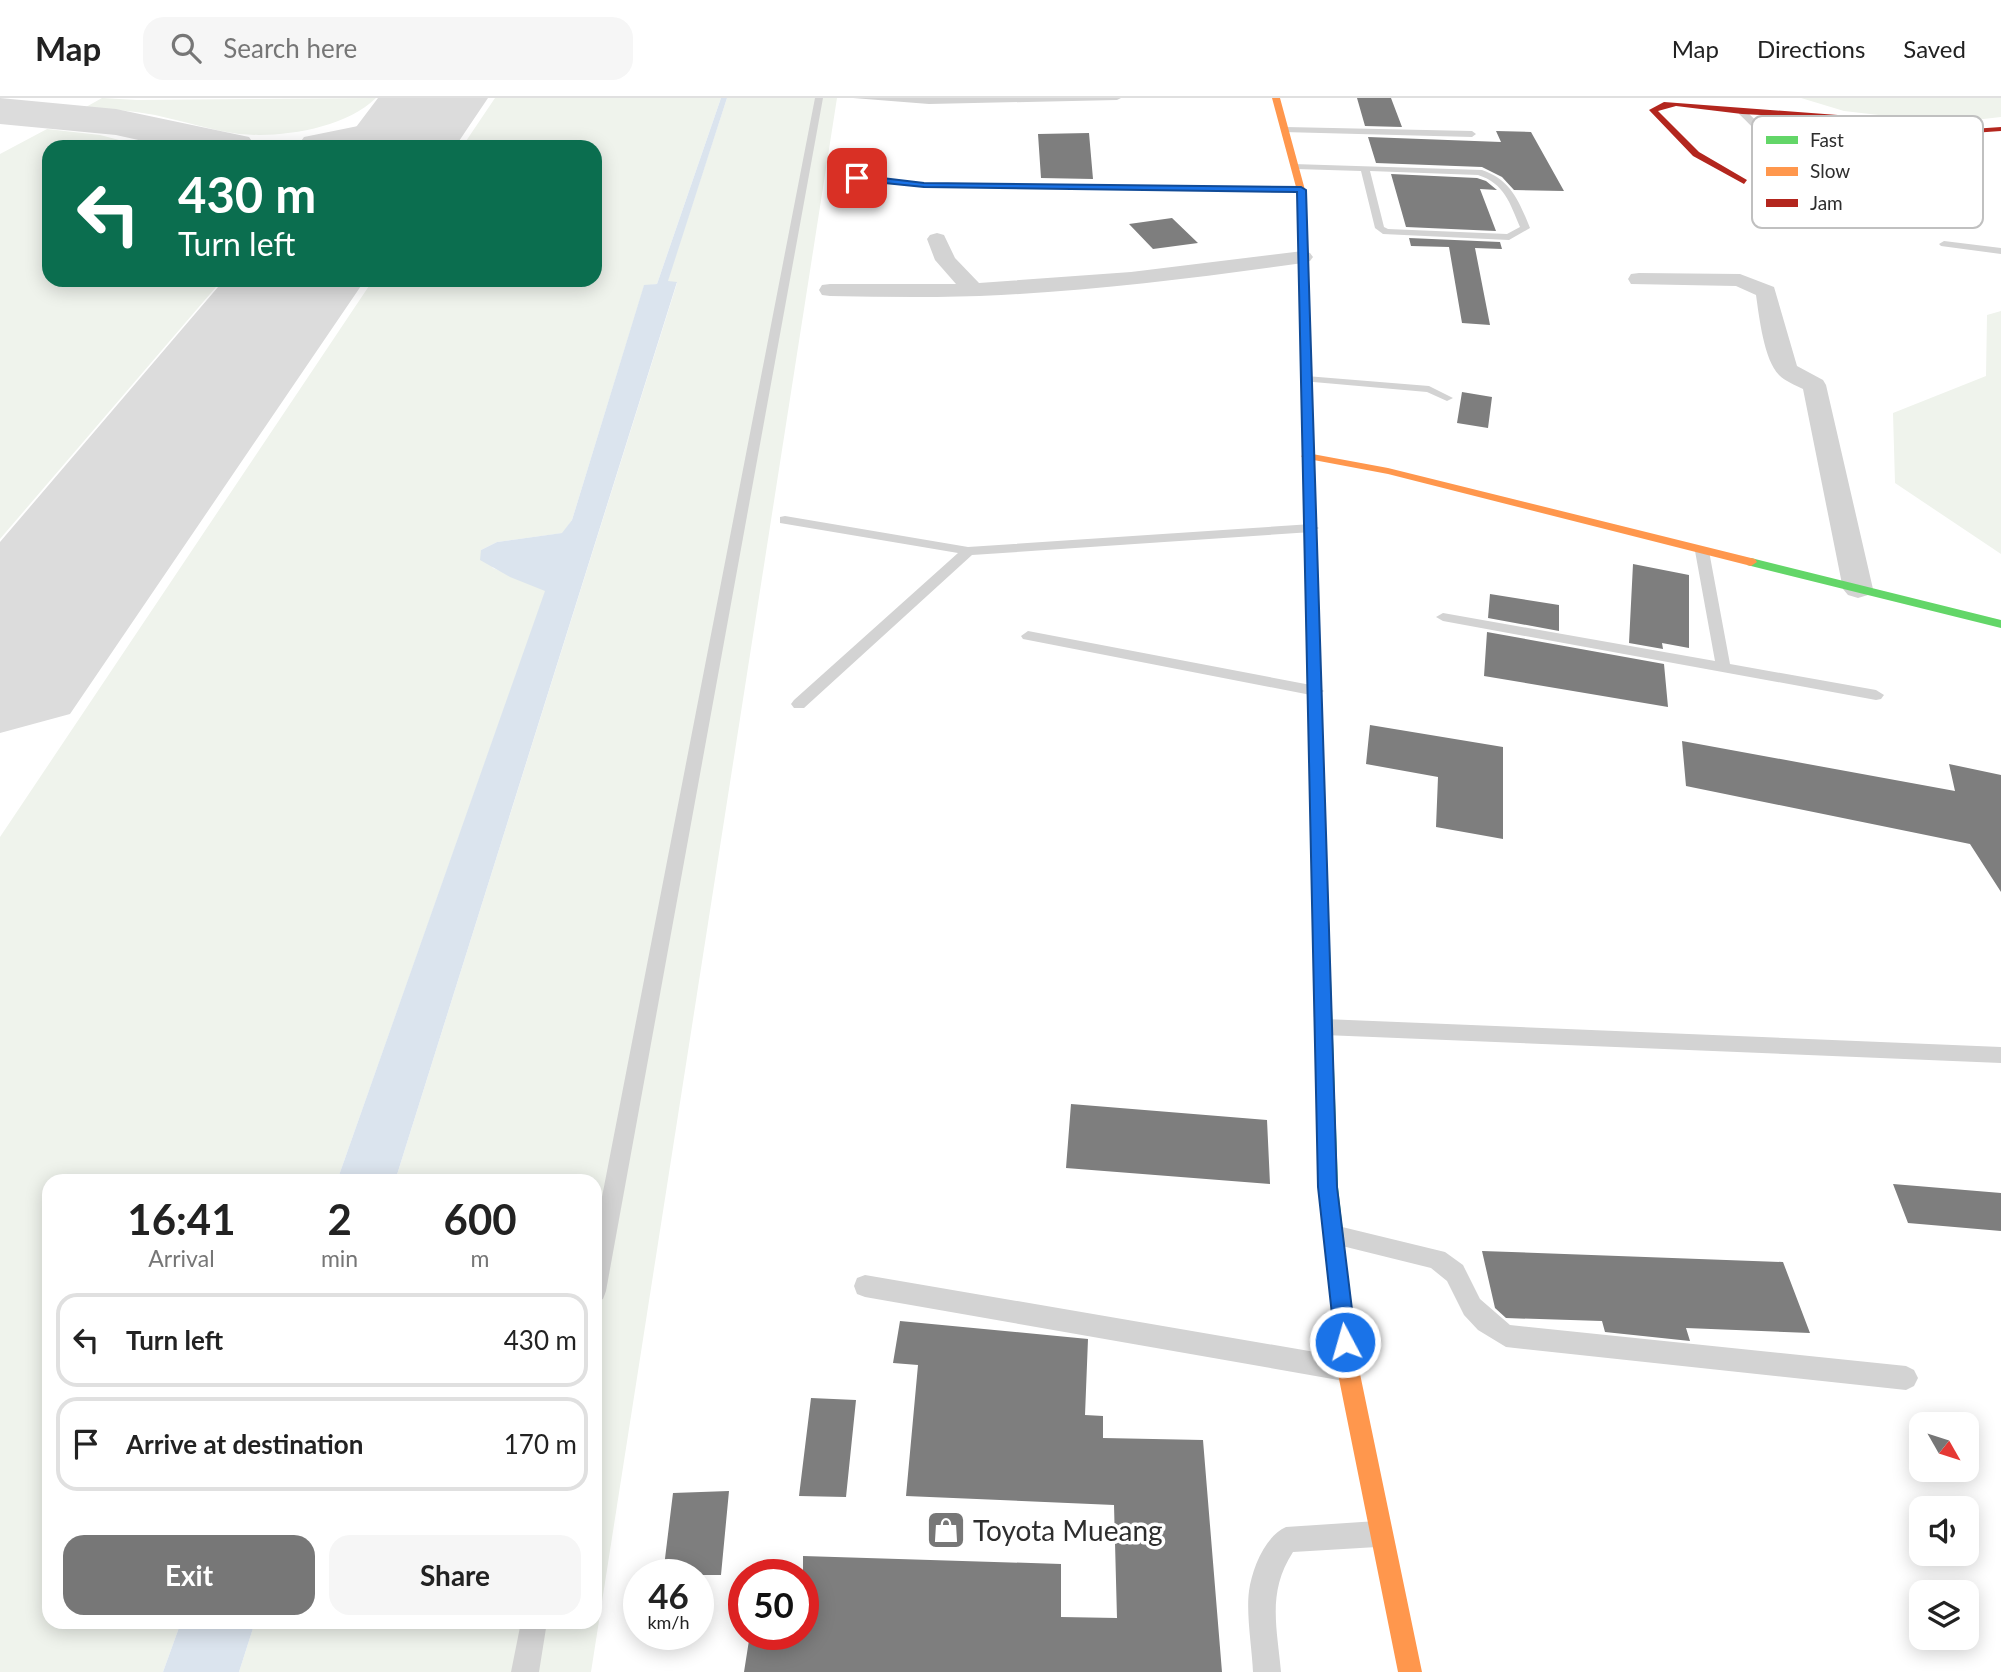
<!DOCTYPE html>
<style>
:root{--surface:#fff;--page:#f6f6f6;--text:#222;--muted:#767676;--line:#e0e0e0;--accent:#777}
body{margin:0;font-family:Lato,sans-serif;background:var(--page);color:var(--text);height:100vh;display:flex;flex-direction:column;font-size:26px;white-space:nowrap}
*{box-sizing:border-box;margin:0}
p{font-size:23px;color:var(--muted)}
.icon{flex:none;width:38px;height:38px;fill:none;stroke:currentColor;stroke-width:2;stroke-linecap:round;stroke-linejoin:round}
.map{position:relative;flex:1;overflow:hidden}
.drawer{position:absolute;left:42px;top:1076px;width:560px;height:455px;display:flex;flex-direction:column;background:var(--surface);border-radius:21px;box-shadow:0 4px 18px #0003}
.drawer>*{flex:none}
.guide{position:absolute;left:42px;top:42px;width:560px;height:147px;border-radius:21px;box-shadow:0 4px 18px #0003;background:#0b6e4f;color:#fff;overflow:hidden}
.needle{width:46px;rotate:129deg}
.buttons{position:absolute;left:1909px;top:1314px;display:grid;gap:14px}
.buttons a{display:grid;place-items:center;width:70px;height:70px;border-radius:14px;background:var(--surface);box-shadow:0 4px 18px #0003;font-size:35px}
.speed{position:absolute;left:623px;top:1461px;display:flex;gap:14px;font-size:35px;font-weight:700;text-align:center}
.speed>*{display:grid;place-content:center;width:91px;height:91px;border-radius:50%;background:var(--surface);box-shadow:0 4px 18px #0003;line-height:1}
.speed small{font-size:18px;font-weight:400}
.speed .limit{border:10px solid #d22;background:#fff;color:#111}
.pin{position:absolute;display:grid;place-items:center;width:60px;height:60px;color:#fff;margin:-30px;border-radius:14px;box-shadow:0 4px 10px #0006}
.me{position:absolute;width:77px;margin:-38px;rotate:354deg;stroke-linejoin:round;filter:drop-shadow(0 0 5px #0008)}
.turn{display:flex;align-items:center;gap:24px;height:147px;padding:0 21px;font-size:32px}
.turn .icon{width:91px;height:91px;stroke-width:2.5}
.turn b{display:block;font-size:49px;line-height:60px}
.eta{display:flex;justify-content:space-evenly;align-items:center;height:119px;text-align:center}
.eta b{font-size:42px;font-weight:700;line-height:49px}
.cta{display:flex;gap:14px;margin-top:auto;padding:14px 21px}
.cta a{flex:1;height:80px;border-radius:21px;background:var(--accent);color:#fff;font-size:28px;font-weight:700;line-height:80px;text-align:center}
.cta a+a{background:var(--page);color:var(--text)}
ul{padding:0;list-style:none}
li{display:flex;align-items:center;gap:21px;height:94px;margin:0 14px 10px;padding:0 7px;border:4px solid var(--line);border-radius:21px}
li div{flex:1}
li b{display:block;font-size:26px}
li em{font-style:normal}
header{display:flex;align-items:center;gap:42px;box-sizing:border-box;height:98px;padding:0 35px;background:var(--surface);border-bottom:2px solid var(--line)}
header strong{font-size:33px}
nav{display:flex;gap:38px;margin-inline-start:auto;font-size:24px}
.search{width:490px;height:63px;background:var(--page);display:flex;align-items:center;gap:18px;box-sizing:border-box;padding:0 24px;border-radius:21px;color:var(--muted);font-size:26px}
.map>svg:first-child{display:block}
.green{fill:#eff3ec}
.water{fill:#dbe4ee}
.lines{fill:none;stroke-linecap:round;stroke-linejoin:round}
.taxiway{fill:#dcdcdc;fill-rule:evenodd}
.runway{fill:#dcdcdc;fill-rule:evenodd}
.building{fill:#7e7e7e}
.lane{fill:#d3d3d3;fill-rule:evenodd}
.street{fill:#d3d3d3;fill-rule:evenodd}
.fast{fill:#63d668;fill-rule:evenodd}
.slow{fill:#ff974d;fill-rule:evenodd}
.jam{fill:#b3261e;fill-rule:evenodd}
.route{fill:#1a73e8;stroke:#114b97;stroke-width:2}
.labels{text-anchor:middle;dominant-baseline:central;stroke-width:7;stroke-linejoin:round;paint-order:stroke}
.near-poi-label{font-size:28px;fill:#2e2e2e;stroke:#fff;text-anchor:start}
.key{fill:#fff;stroke:#c0c0c0;stroke-width:2}
.key-label{font-size:19px;fill:#2e2e2e}
</style>
<header>
<strong>Map</strong>
<div class="search"><svg class="icon" aria-label="search" viewBox="0 0 24 24"><circle cx="10" cy="10" r="6"/><path d="M15 15l6 6"/></svg>Search here</div>
<nav><a>Map</a><a>Directions</a><a>Saved</a></nav>
</header>
<div class="map">
<svg width="2001" height="1574" viewBox="0 0 2001 1574">
<rect width="100%" height="100%" fill="#fff"/>
<path class="green" d="M 102,0 L 137,2 L 376,0 C 344,31 281,40 239,36 C 210,32 183,23 155,17 C 132,13 109,11 86,9 Z
M 495,0 L 721,0 L 657,186 L 644,188 L 572,422 L 563,435 L 497,444 L 481,452 L 493,470 L 546,492 L 337,1083 L 49,1083 L 49,1524 L 181,1524 L 163,1574 L 0,1574 L 0,739 L 373,182 L 595,182 L 595,49 L 462,49 Z
M 727,0 L 837,0 L 591,1574 L 239,1574 L 255,1524 L 595,1524 L 595,1083 L 395,1083 L 677,185 L 667,184 Z
M 1801,0 L 2001,0 L 2001,19 L 1948,25 L 1844,13 Z
M 47,31 L 100,37 L 146,49 L 49,49 L 49,182 L 222,182 L 0,441 L 0,56 Z
M 2001,213 L 2001,456 L 1895,385 L 1893,315 L 1986,278 L 1987,217 Z"/>
<path class="water" d="M 721,0 L 727,0 L 668,183 L 677,184 L 395,1083 L 337,1083 L 545,493 L 510,479 L 480,462 L 481,452 L 497,444 L 562,435 L 572,422 L 644,187 L 657,186 Z
M 181,1524 L 255,1524 L 239,1574 L 163,1574 Z"/>
<g class="lines">
<path class="taxiway" d="M 0,0 L 116,11 L 249,39 L 256,49 L 170,49 L 116,37 L 0,26 Z
M 420,7 L 435,11 L 442,20 C 416,57 337,49 297,49 L 304,39 L 363,27 Z"/>
<path class="runway" d="M 378,0 L 488,0 L 455,49 L 341,49 Z
M 224,182 L 365,182 L 70,616 L 0,635 L 0,444 Z"/>
</g>
<path class="building" d="M 1357,0 L 1391,0 L 1402,29 L 1365,28 Z
M 1496,33 L 1531,34 L 1564,93 L 1514,92 L 1502,79 L 1482,69 L 1376,65 L 1368,39 L 1501,44 Z
M 1089,35 L 1093,81 L 1041,80 L 1038,36 Z
M 1391,76 L 1477,80 L 1486,83 L 1497,92 L 1480,91 L 1496,133 L 1406,129 Z
M 1172,120 L 1198,145 L 1153,151 L 1129,126 Z
M 1409,140 L 1500,144 L 1502,151 L 1475,150 L 1490,227 L 1462,225 L 1449,149 L 1411,148 Z
M 1462,294 L 1492,299 L 1488,330 L 1457,325 Z
M 1633,466 L 1689,477 L 1689,550 L 1662,545 L 1663,551 L 1629,545 Z
M 1490,496 L 1559,507 L 1559,533 L 1488,520 Z
M 1487,534 L 1664,566 L 1668,609 L 1484,578 Z
M 1370,627 L 1503,649 L 1503,741 L 1436,729 L 1438,679 L 1366,666 Z
M 1682,643 L 1955,693 L 1949,666 L 2001,677 L 2001,794 L 1970,746 L 1686,688 Z
M 1071,1006 L 1267,1022 L 1270,1086 L 1066,1070 Z
M 1893,1086 L 2001,1095 L 2001,1133 L 1908,1125 Z
M 1482,1153 L 1783,1164 L 1810,1235 L 1686,1230 L 1690,1243 L 1605,1234 L 1602,1223 L 1506,1220 L 1495,1210 Z
M 900,1223 L 1088,1241 L 1085,1317 L 1103,1318 L 1103,1340 L 1203,1342 L 1222,1574 L 744,1574 L 750,1536 L 803,1536 L 803,1458 L 1061,1466 L 1061,1519 L 1117,1520 L 1114,1407 L 906,1398 L 918,1267 L 893,1265 Z
M 811,1300 L 856,1302 L 846,1399 L 799,1398 Z
M 729,1393 L 721,1477 L 663,1477 L 673,1395 Z"/>
<g class="lines">
<path class="lane" d="M 815,0 L 823,0 L 606,1193 L 603,1201 L 595,1204 L 595,1135 Z
M 853,0 L 1121,0 L 1117,2 L 929,6 Z
M 1739,12 L 1745,12 C 1762,28 1779,47 1799,59 C 1833,79 1882,69 1919,67 L 1921,64 L 1890,26 L 1894,24 L 1930,64 L 1922,73 C 1881,75 1830,84 1793,63 C 1772,51 1756,32 1739,16 Z
M 1286,29 L 1472,33 L 1476,36 L 1472,39 L 1283,34 Z
M 1293,66 L 1482,72 C 1511,82 1519,103 1530,130 L 1509,142 L 1383,136 L 1375,130 L 1361,73 L 1296,71 L 1292,68 ZM 1370,73 L 1478,77 C 1504,85 1510,105 1520,129 L 1507,136 L 1388,131 L 1384,129 Z
M 1944,143 L 2001,150 L 2001,156 L 1941,148 L 1939,146 Z
M 1306,278 L 1429,288 L 1453,300 L 1447,303 L 1427,294 L 1302,283 L 1302,279 Z
M 785,418 L 968,449 L 1312,426 L 1319,430 L 1312,434 L 972,457 L 804,610 L 794,610 L 791,606 L 794,602 L 958,455 L 780,425 L 780,419 Z
M 1702,449 L 1709,453 L 1730,566 L 1876,592 L 1884,597 L 1881,601 L 1876,602 L 1443,523 L 1436,519 L 1443,515 L 1715,563 L 1695,453 Z
M 1028,533 L 1316,588 L 1324,593 L 1316,598 L 1023,541 L 1021,538 Z
M 1324,921 L 2001,949 L 2001,965 L 1324,937 L 1317,935 L 1314,929 L 1317,923 Z
M 1334,1127 L 1445,1154 L 1463,1167 L 1480,1201 L 1510,1227 L 1906,1268 L 1914,1272 L 1918,1280 L 1914,1288 L 1906,1292 L 1506,1249 L 1478,1232 L 1464,1217 L 1447,1183 L 1431,1170 L 1326,1144 L 1323,1137 L 1326,1130 Z
M 865,1177 L 1344,1259 L 1352,1263 L 1356,1271 L 1352,1279 L 1344,1283 L 865,1199 L 857,1196 L 854,1188 L 857,1180 Z
M 1377,1423 L 1386,1427 L 1390,1436 L 1386,1445 L 1377,1449 L 1293,1454 C 1267,1494 1277,1529 1281,1574 L 1253,1574 C 1252,1550 1246,1516 1249,1493 C 1252,1471 1265,1438 1286,1429 Z
M 521,1524 L 547,1524 L 539,1574 L 511,1574 Z"/>
<path class="street" d="M 937,135 L 944,137 L 955,160 L 979,185 L 1131,174 L 1303,153 L 1310,155 L 1313,159 L 1310,163 L 1303,165 C 1203,179 1102,192 1001,197 C 944,200 887,199 830,198 L 822,197 L 819,192 L 822,187 L 830,186 L 956,186 L 935,162 L 927,141 L 930,137 Z
M 1639,175 L 1740,176 L 1774,189 L 1797,268 L 1823,282 L 1826,287 L 1873,491 L 1868,497 L 1858,500 L 1848,497 L 1843,491 L 1803,291 C 1795,287 1785,283 1779,277 C 1764,262 1759,218 1756,197 L 1736,188 L 1631,186 L 1628,181 L 1631,176 Z"/>
<path class="fast" d="M 1306,286 L 1311,289 L 1321,585 L 1314,589 L 1307,585 L 1301,289 Z
M 1751,460 L 2001,522 L 2001,530 L 1747,467 L 1747,461 Z
M 1322,846 L 1328,847 L 1330,852 L 1338,1089 L 1352,1214 L 1349,1221 L 1342,1224 L 1335,1221 L 1332,1214 L 1318,1089 L 1314,852 L 1316,847 Z"/>
<path class="slow" d="M 1272,0 L 1280,0 L 1305,92 L 1311,289 L 1306,292 L 1301,289 L 1297,94 L 1160,92 L 1156,90 L 1160,88 L 1296,89 Z
M 1307,355 L 1388,370 L 1755,461 L 1757,464 L 1751,468 L 1388,376 L 1303,360 L 1301,358 Z
M 1342,1204 L 1349,1207 L 1352,1214 L 1359,1271 L 1422,1574 L 1398,1574 L 1337,1271 L 1332,1214 L 1335,1207 Z"/>
<path class="jam" d="M 1664,4 L 1851,18 L 1918,29 L 1958,32 L 2001,29 L 2001,33 L 1958,36 L 1918,33 L 1851,22 L 1742,16 L 1676,8 L 1658,13 L 1699,54 L 1747,82 L 1744,86 L 1693,58 L 1649,12 Z
M 867,54 L 874,56 L 857,71 L 860,78 L 924,85 L 1160,88 L 1164,90 L 1160,92 L 924,89 L 854,82 L 849,71 Z
M 1314,581 L 1321,585 L 1330,852 L 1328,857 L 1316,857 L 1314,852 L 1307,585 Z"/>
</g>
<path class="route" d="M 857,77 L 924,85 L 1301,89 L 1306,92 L 1337,1089 L 1356,1244 L 1352,1252 L 1345,1255 L 1338,1252 L 1335,1244 L 1318,1089 L 1297,94 L 924,89 L 854,82 Z"/>
<defs>
<g id="shop-square" transform="scale(2.0125)"><rect x="-9" y="-9" width="18" height="18" rx="4" fill="#777" stroke="#fff"/><path d="M-5-2.5h2.3a2.7 3.5 0 0 1 5.4 0H5L5.5 6h-11ZM-1.5-2.5h3a1.5 2.3 0 0 0-3 0Z" fill="#fff"/></g>
</defs>
<g fill-rule="evenodd">
<use href="#shop-square" x="946" y="1432"/>
</g>
<g class="labels">
<g class="near-poi-label">
<text x="973" y="1432">Toyota Mueang</text>
</g>
</g>
<rect x="1752" y="18" width="231" height="112" rx="10" class="key"/>
<rect x="1766" y="38" width="32" height="8" fill="#63d668"/>
<rect x="1766" y="69" width="32" height="9" fill="#ff974d"/>
<rect x="1766" y="101" width="32" height="8" fill="#b3261e"/>
<g class="key-label">
<text x="1810" y="49">Fast</text>
<text x="1810" y="80">Slow</text>
<text x="1810" y="112">Jam</text>
</g>
</svg>
<div class="buttons">
<a><svg class="needle" viewBox="-14 -14 28 28"><path d="M0-13l5 13h-10z" fill="#e53935"/><path d="M0 13l5-13h-10z" fill="#767676"/></svg></a>
<a><svg class="icon" aria-label="sound" viewBox="0 0 24 24"><path d="M4 9h4l5-4v14l-5-4H4zM17 9q2 3 0 6"/></svg></a>
<a><svg class="icon" aria-label="layers" viewBox="0 0 24 24"><path d="M12 4l9 5-9 5-9-5zM3 14l9 5 9-5"/></svg></a>
</div>
<div class="speed"><div>46<small>km/h</small></div><div class="limit">50</div></div>
<div class="pin" style="left:857px;top:80px;background:#d93025"><svg class="icon" aria-label="arrive" viewBox="0 0 24 24"><path d="M6 21V4h12l-3 4 3 4H6"/></svg></div>
<svg class="me" style="left:1345px;top:1244px" viewBox="-20 -20 40 40"><circle r="17" fill="#1a73e8" stroke="#fff" stroke-width="3"/><path d="M0-11L8 9 0 5-8 9z" fill="#fff"/></svg>
<div class="guide">
<div class="turn"><svg class="icon" aria-label="left" viewBox="0 0 24 24"><path d="M17 20v-9H6M10 6l-5 5 5 5"/></svg><div><b>430 m</b>Turn left</div></div>
</div>
<section class="drawer">
<div class="eta">
<div><b>16:41</b><p>Arrival</p></div>
<div><b>2</b><p>min</p></div>
<div><b>600</b><p>m</p></div>
</div>
<ul>
<li><svg class="icon" aria-label="left" viewBox="0 0 24 24"><path d="M17 20v-9H6M10 6l-5 5 5 5"/></svg><div><b>Turn left</b></div><em>430 m</em></li>
<li><svg class="icon" aria-label="arrive" viewBox="0 0 24 24"><path d="M6 21V4h12l-3 4 3 4H6"/></svg><div><b>Arrive at destination</b></div><em>170 m</em></li>
</ul>
<div class="cta"><a>Exit</a><a>Share</a></div>
</section>
</div>
